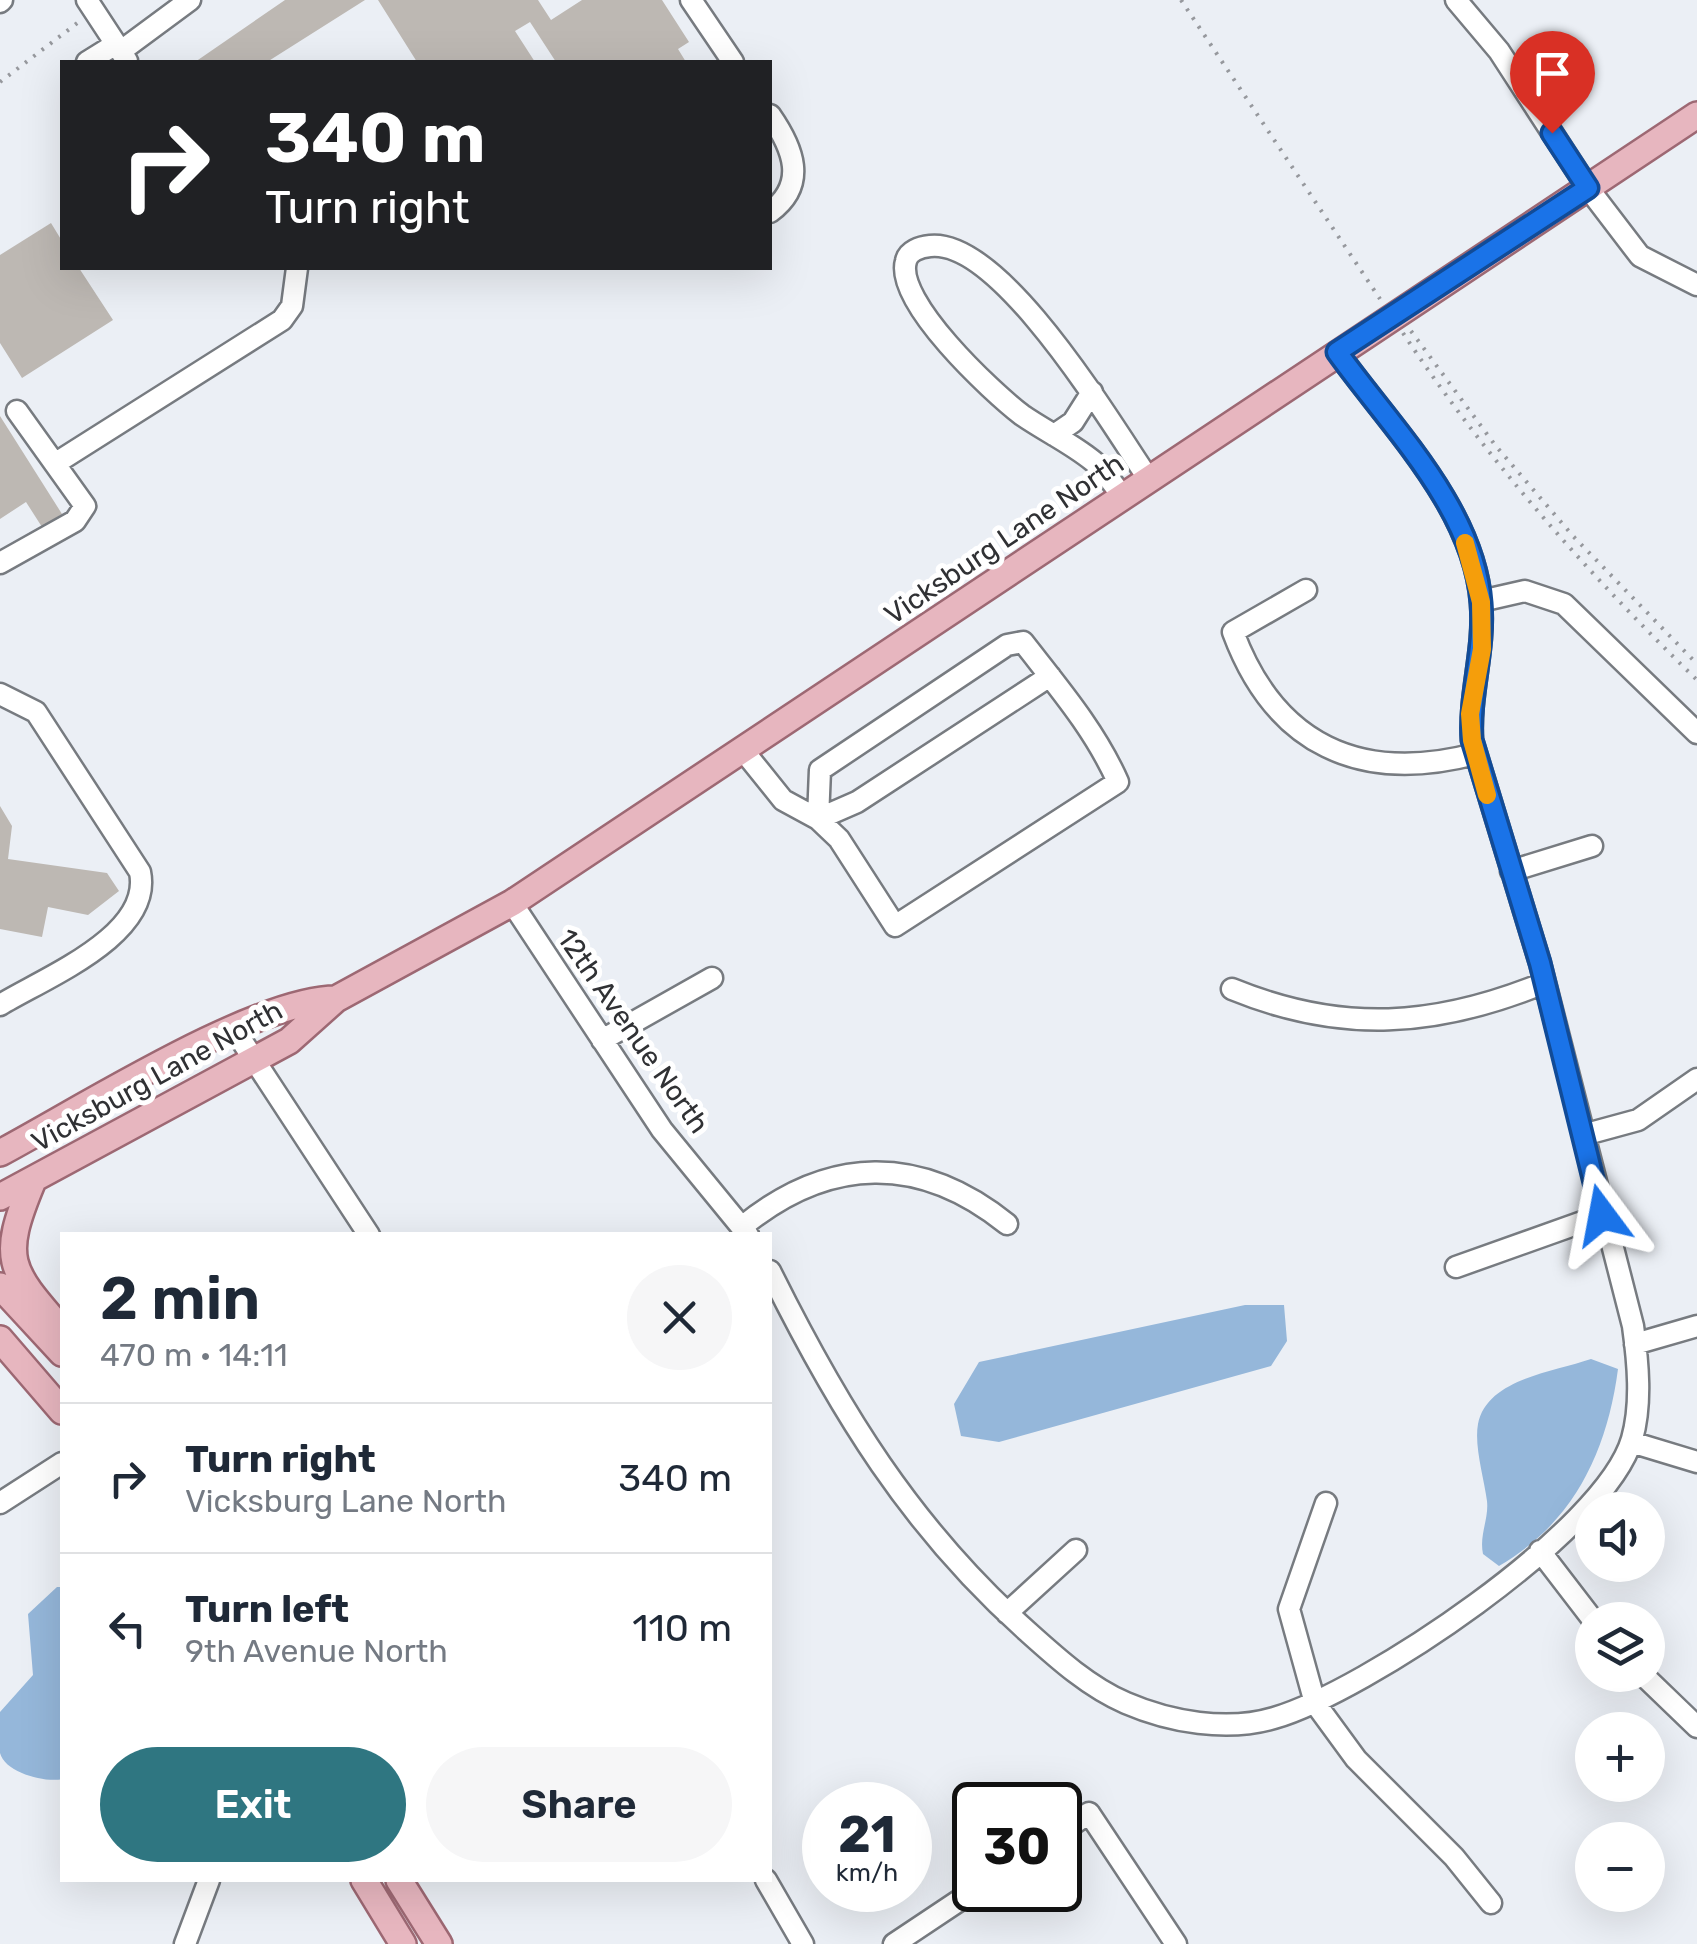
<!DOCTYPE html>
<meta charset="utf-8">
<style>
:root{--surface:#fff;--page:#f6f6f7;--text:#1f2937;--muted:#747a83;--line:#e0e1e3;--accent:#2f7681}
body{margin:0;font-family:Rubik,sans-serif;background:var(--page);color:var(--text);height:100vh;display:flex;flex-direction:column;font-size:38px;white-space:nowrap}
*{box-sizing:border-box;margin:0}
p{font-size:32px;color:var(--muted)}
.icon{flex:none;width:55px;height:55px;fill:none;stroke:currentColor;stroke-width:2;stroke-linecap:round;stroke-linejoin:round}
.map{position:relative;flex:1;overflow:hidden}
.side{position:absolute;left:60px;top:1232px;width:712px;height:650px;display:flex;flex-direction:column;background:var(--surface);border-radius:0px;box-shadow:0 10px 40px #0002}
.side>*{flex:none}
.banner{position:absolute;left:60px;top:60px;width:712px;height:210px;border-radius:0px;box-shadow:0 10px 40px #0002;background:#202124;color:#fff;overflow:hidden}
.fabs{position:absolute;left:1575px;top:1492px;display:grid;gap:20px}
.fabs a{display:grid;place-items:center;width:90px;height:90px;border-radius:50%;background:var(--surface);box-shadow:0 10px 40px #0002;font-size:50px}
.speed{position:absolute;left:802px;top:1782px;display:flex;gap:20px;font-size:50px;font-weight:700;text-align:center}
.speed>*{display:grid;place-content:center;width:130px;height:130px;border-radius:50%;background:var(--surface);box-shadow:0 10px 40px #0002;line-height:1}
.speed small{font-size:25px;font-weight:400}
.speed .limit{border:5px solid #111;border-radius:15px;background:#fff;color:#111}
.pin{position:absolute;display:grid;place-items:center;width:85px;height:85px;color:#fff;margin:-102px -42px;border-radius:50% 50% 50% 0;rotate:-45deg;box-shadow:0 0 10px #0007}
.pin .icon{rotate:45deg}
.me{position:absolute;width:110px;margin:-55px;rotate:347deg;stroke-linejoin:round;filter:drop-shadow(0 0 8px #0008)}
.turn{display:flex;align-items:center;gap:35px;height:210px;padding:0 40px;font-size:45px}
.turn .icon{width:130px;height:130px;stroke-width:2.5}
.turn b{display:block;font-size:70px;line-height:85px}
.round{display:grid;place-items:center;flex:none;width:105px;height:105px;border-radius:52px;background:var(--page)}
.overview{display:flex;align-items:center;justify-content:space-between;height:170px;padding:0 40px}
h1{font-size:60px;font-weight:600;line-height:75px}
.primary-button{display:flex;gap:20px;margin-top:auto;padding:20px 40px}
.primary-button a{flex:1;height:115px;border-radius:60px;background:var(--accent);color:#fff;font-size:40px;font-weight:600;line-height:115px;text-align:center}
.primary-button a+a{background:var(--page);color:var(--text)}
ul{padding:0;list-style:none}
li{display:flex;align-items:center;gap:30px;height:150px;padding:0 40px;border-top:2px solid var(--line)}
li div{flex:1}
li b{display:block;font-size:38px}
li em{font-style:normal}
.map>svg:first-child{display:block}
.water{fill:#95b7da}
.building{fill:#bdb8b3}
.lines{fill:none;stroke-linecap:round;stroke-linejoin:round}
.minor-casing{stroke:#777b80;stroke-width:25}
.major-casing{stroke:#9d6873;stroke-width:30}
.path{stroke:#96989d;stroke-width:4;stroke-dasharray:2.5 8;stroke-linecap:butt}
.minor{stroke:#fff;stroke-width:20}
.major{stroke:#e7b6bf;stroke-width:25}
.route-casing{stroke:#114b97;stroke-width:25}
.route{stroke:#1a73e8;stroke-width:18}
.slow{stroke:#f59e0b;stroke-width:18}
.labels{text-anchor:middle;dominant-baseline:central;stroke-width:10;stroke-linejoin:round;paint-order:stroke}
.street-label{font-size:28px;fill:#303134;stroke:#fff}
</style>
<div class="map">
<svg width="1697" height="1944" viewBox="0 0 1697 1944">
<rect width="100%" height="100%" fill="#ebeff5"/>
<path class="water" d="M 1245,1305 L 1284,1305 L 1287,1341 L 1271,1366 L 999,1442 L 961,1436 L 954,1404 L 979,1362 Z
M 1591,1359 L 1618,1369 C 1607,1453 1573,1523 1499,1566 L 1483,1554 C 1479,1535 1489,1519 1487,1501 C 1484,1478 1474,1446 1478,1424 C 1487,1379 1553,1372 1591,1359 Z
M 57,1587 L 62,1587 L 62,1779 C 46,1783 5,1773 0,1753 C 0,1741 0,1725 0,1712 L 33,1675 L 28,1614 Z"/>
<path class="building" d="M 285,0 L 365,0 L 267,62 L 195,62 Z
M 378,0 L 538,0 L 551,20 L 582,0 L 662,0 L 689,42 L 678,49 L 686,62 L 556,62 L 530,22 L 515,31 L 535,62 L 417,62 Z
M 51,223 L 62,241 L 62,268 L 79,268 L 113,320 L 22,378 L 0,343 L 0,255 Z
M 0,416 L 62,514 L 42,527 L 26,502 L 0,519 Z
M 0,806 L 12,826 L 8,859 L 107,873 L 119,891 L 88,915 L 48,907 L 42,937 L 0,929 Z"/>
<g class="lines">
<g class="minor-casing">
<path id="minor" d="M 87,0 L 127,61
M 691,0 L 733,62
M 1456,0 L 1499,51 L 1588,188 L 1640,256 L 1697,285
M 0,2 L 2,0
M 121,51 L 190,0
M 87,62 L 116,44
M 770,115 C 793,148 808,184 770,212
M 1054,435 L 1073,422 L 1092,392
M 56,463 L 282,320 L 292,306 L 297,268
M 1122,496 C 1113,484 1104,470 1093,461 C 1071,443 1045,431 1022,415 C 992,392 894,301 906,261 C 908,251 920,247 930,246 C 1001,238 1111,424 1148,478
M 0,563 L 75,521 L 85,506 L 17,411
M 1306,590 L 1233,632 C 1275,745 1360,784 1475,754
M 1481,601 L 1525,591 L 1564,604 L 1697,733
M 0,694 L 36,712 L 140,872 C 153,935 46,977 0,1005
M 742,749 L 783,800 L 818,819 L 839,839 L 895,926 L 1118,782 C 1095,730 1058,687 1023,642 L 1007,645 L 820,770 L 818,819 L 857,802 L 1050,676
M 1511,871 L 1592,846
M 512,903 L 662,1130 L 748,1235
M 1232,989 C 1342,1034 1436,1027 1544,983
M 234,1029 L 369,1235
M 602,1040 L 712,978
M 1583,1135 L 1638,1120 L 1697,1079
M 743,1226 C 829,1156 920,1154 1007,1224
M 1456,1267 L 1602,1215
M 770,1271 C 839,1410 911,1528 1028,1632 C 1058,1659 1089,1687 1126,1703 C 1170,1722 1227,1732 1274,1718 C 1364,1692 1605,1532 1632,1439 C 1642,1404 1638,1362 1633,1326 L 1540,963 L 1472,740 C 1469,694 1485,650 1481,603 C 1474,508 1390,426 1337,352
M 1635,1344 L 1697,1326
M 1631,1442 L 1697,1462
M 0,1503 L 62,1463
M 1326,1503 L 1289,1609 L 1315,1703 L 1356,1759 L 1454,1857 L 1491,1903
M 1540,1551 L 1593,1620
M 1007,1613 L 1076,1550
M 1643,1675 L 1697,1727
M 1060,1833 L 1089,1813 L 1176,1944
M 766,1880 L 803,1944
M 185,1944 L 209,1880
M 894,1944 L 975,1890"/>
</g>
<g class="major-casing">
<path id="major" d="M 0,1153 C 79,1111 255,999 336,999
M 32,1183 C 0,1260 9,1269 62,1330
M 0,1197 L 289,1041 L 336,999 L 512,903 L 1697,115
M 0,1286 L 62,1353
M 0,1339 L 62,1411
M 364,1880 L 403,1944
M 399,1880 L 439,1944"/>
</g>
<path class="path" d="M 1181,0 L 1380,299
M 0,82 L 80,21
M 1411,331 L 1495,445 L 1573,536 L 1697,664
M 1403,333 C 1487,460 1588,574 1697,680"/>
<use href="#minor" class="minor"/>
<use href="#major" class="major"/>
</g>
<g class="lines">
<g class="route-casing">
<path id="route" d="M 1552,133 L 1588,188 L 1337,352 C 1390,426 1474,508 1481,603 C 1485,650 1469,694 1472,740 L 1540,963 L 1602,1215"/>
</g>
<use href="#route" class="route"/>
<path class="slow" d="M 1465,543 L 1481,602 L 1482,649 L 1470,714 L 1472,740 L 1487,795"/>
</g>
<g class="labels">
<g class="street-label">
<text transform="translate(1004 539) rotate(-34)">Vicksburg Lane North</text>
<text transform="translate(633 1031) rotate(55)">12th Avenue North</text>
<text transform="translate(157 1076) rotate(-29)">Vicksburg Lane North</text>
</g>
</g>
</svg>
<div class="fabs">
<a><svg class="icon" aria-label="sound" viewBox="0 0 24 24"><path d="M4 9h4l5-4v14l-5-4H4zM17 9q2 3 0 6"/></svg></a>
<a><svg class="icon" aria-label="layers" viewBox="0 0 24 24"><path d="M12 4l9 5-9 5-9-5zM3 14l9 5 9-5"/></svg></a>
<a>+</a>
<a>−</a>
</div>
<div class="speed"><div>21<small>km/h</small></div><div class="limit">30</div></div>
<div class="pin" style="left:1552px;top:133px;background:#d93025"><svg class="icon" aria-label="arrive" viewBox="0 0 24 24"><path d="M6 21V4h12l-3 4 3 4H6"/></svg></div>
<svg class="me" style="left:1602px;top:1215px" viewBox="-20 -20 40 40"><path d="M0-17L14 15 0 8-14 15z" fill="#1a73e8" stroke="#fff" stroke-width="4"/></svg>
<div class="banner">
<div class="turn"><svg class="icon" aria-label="right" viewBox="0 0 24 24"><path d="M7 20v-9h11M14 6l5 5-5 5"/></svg><div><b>340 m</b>Turn right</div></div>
</div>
<section class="side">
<div class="overview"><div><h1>2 min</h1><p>470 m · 14:11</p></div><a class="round"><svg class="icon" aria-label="close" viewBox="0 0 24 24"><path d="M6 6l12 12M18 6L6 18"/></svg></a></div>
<ul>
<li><svg class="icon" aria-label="right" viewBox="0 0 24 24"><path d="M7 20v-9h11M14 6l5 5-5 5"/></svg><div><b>Turn right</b><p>Vicksburg Lane North</p></div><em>340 m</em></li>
<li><svg class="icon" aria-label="left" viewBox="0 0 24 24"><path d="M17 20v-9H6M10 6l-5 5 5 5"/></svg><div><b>Turn left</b><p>9th Avenue North</p></div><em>110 m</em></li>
</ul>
<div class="primary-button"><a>Exit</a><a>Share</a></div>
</section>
</div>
